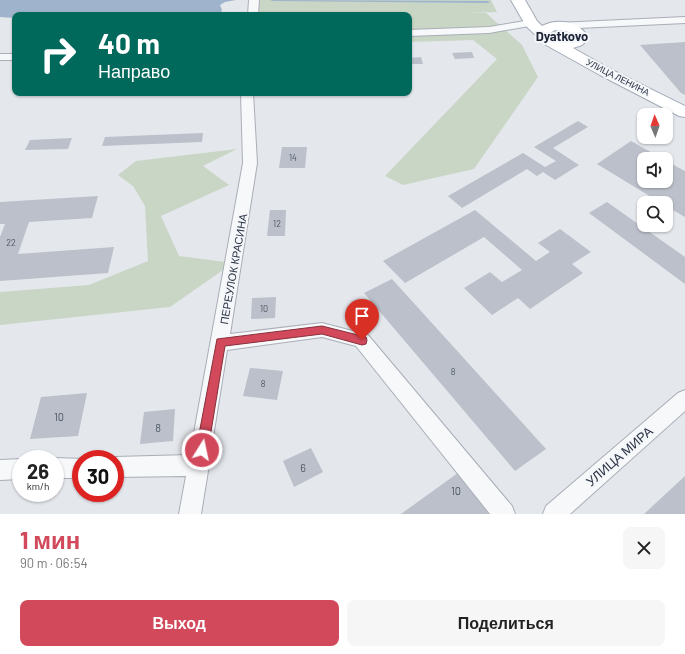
<!DOCTYPE html>
<html lang="ru">
<meta charset="utf-8">
<style>
:root{--surface:#fff;--page:#f6f6f6;--text:#222;--muted:#767676;--accent:#d1495b}
body{margin:0;font-family:Barlow,sans-serif;background:var(--page);color:var(--text);height:100vh;display:flex;flex-direction:column;font-size:15px;white-space:nowrap}
*{box-sizing:border-box;margin:0}
p{font-size:13px;color:var(--muted)}
.icon{flex:none;width:22px;height:22px;fill:none;stroke:currentColor;stroke-width:2;stroke-linecap:round;stroke-linejoin:round}
.map{position:relative;height:514px;overflow:hidden}
.sheet{display:flex;flex-direction:column;background:var(--surface);flex:1}
.sheet>*{flex:none}
.hud{position:absolute;left:12px;top:12px;width:400px;height:84px;border-radius:8px;box-shadow:0 1px 3px #0004;background:#00695c;color:#fff;overflow:hidden}
.needle{width:26px;rotate:358deg}
.buttons{position:absolute;left:637px;top:108px;display:grid;gap:8px}
.buttons a{display:grid;place-items:center;width:36px;height:36px;border-radius:8px;background:var(--surface);box-shadow:0 1px 3px #0004;font-size:20px}
.speed{position:absolute;left:12px;top:450px;display:flex;gap:8px;font-size:20px;font-weight:700;text-align:center}
.speed>*{display:grid;place-content:center;width:52px;height:52px;border-radius:50%;background:var(--surface);box-shadow:0 1px 3px #0004;line-height:1}
.speed small{font-size:10px;font-weight:400}
.speed .limit{border:6px solid #d22;background:#fff;color:#111}
.pin{position:absolute;display:grid;place-items:center;width:34px;height:34px;color:#fff;margin:-41px -17px;border-radius:50% 50% 50% 0;rotate:-45deg;box-shadow:0 0 4px #0007}
.pin .icon{rotate:45deg}
.me{position:absolute;width:44px;margin:-22px;rotate:10deg;stroke-linejoin:round;filter:drop-shadow(0 0 3px #0008)}
.turn{display:flex;align-items:center;gap:14px;height:84px;padding:0 20px;font-size:18px}
.turn .icon{width:52px;height:52px;stroke-width:2.5}
.turn b{display:block;font-size:28px;line-height:34px}
.round{display:grid;place-items:center;flex:none;width:42px;height:42px;border-radius:8px;background:var(--page)}
.overview{display:flex;align-items:center;justify-content:space-between;height:68px;padding:0 20px}
h1{font-size:24px;font-weight:700;line-height:30px;color:var(--accent)}
.cta{display:flex;gap:8px;margin-top:auto;padding:8px 20px}
.cta a{flex:1;height:46px;border-radius:8px;background:var(--accent);color:#fff;font-size:16px;font-weight:700;line-height:46px;text-align:center}
.cta a+a{background:var(--page);color:var(--text)}
.map>svg:first-child{display:block}
.green{fill:#c9d6c5}
.water{fill:#9fb4cc}
.lines{fill:none;stroke-linecap:round;stroke-linejoin:round}
.stream{fill:#9fb4cc;fill-rule:evenodd}
.building{fill:#bbc0ca}
.minor-casing{stroke:#a9aeb7;stroke-width:2}
.major-casing{stroke:#a3abb8;stroke-width:2}
.minor{fill:#f7f8fa;fill-rule:evenodd}
.major{fill:#fff;fill-rule:evenodd}
.route{fill:#d1495b;stroke:#882f3b}
.labels{text-anchor:middle;dominant-baseline:central;stroke-width:4;stroke-linejoin:round;paint-order:stroke}
.far-street-label{font-size:9px;fill:#2b3445;stroke:#f4f6f9}
.number-label{font-size:9px;fill:#4f5766}
.street-label{font-size:11px;fill:#2b3445;stroke:#f4f6f9}
.near-number-label{font-size:11px;fill:#4f5766}
.far-district-label{font-size:13px;font-weight:bold;fill:#1d2536;stroke:#f4f6f9}
.near-street-label{font-size:13px;fill:#2b3445;stroke:#f4f6f9}
</style>
<div class="map">
<svg width="685" height="514" viewBox="0 0 685 514">
<rect width="100%" height="100%" fill="#e4e7ec"/>
<path class="green" d="M 258,0 L 491,0 L 497,12 L 467,13 L 486,13 L 522,45 L 538,77 L 474,169 L 403,185 L 385,176 L 497,59 L 473,40 L 409,42 L 409,15 L 257,15 Z
M 562,30 L 569,32 L 574,38 C 566,44 557,41 551,35 L 555,31 Z
M 237,149 L 203,166 L 229,185 L 161,216 L 179,256 L 233,263 L 170,307 L 0,325 L 0,292 L 89,285 L 148,261 L 145,206 L 133,186 L 118,175 L 136,161 Z"/>
<path class="water" d="M 0,0 L 236,0 L 225,2 L 220,5 L 222,10 L 220,15 L 15,15 L 15,18 L 0,17 Z"/>
<g class="lines">
<path class="stream" d="M 270,0 L 488,1 L 490,2 L 488,3 L 272,1 Z"/>
</g>
<path class="building" d="M 685,42 L 685,95 L 681,93 L 640,45 Z
M 472,52 L 474,58 L 455,59 L 452,53 Z
M 421,57 L 423,64 L 409,64 L 409,58 Z
M 578,121 L 588,127 L 553,148 L 579,165 L 555,180 L 543,172 L 537,176 L 527,169 L 462,208 L 448,196 L 523,153 L 545,167 L 556,161 L 534,147 Z
M 203,133 L 202,142 L 102,146 L 105,137 Z
M 72,138 L 68,149 L 25,150 L 30,140 Z
M 631,141 L 663,159 L 644,159 L 644,181 L 666,181 L 666,161 L 685,171 L 685,217 L 666,206 L 666,203 L 661,203 L 597,164 Z
M 282,147 L 307,147 L 305,168 L 279,168 Z
M 98,196 L 92,218 L 29,222 L 18,254 L 114,247 L 108,273 L 0,281 L 0,237 L 5,224 L 0,224 L 0,202 Z
M 607,202 L 685,257 L 685,284 L 589,213 Z
M 270,210 L 286,210 L 285,236 L 267,236 Z
M 475,210 L 536,261 L 550,252 L 538,243 L 560,229 L 591,252 L 572,264 L 583,273 L 530,309 L 518,298 L 492,315 L 464,288 L 490,272 L 502,282 L 522,270 L 484,237 L 405,283 L 383,261 Z
M 392,279 L 546,449 L 515,471 L 364,293 Z
M 276,297 L 275,318 L 251,319 L 252,298 Z
M 250,368 L 283,371 L 277,400 L 243,396 Z
M 87,393 L 78,436 L 30,439 L 41,397 Z
M 175,409 L 173,441 L 140,444 L 144,412 Z
M 311,448 L 323,472 L 294,487 L 283,461 Z
M 462,470 L 495,510 L 490,514 L 401,514 Z
M 685,476 L 685,514 L 644,514 Z"/>
<g class="lines">
<g class="minor-casing">
<path id="minor" d="M 249,0 L 259,0 L 258,15 L 248,15 Z
M 685,17 L 685,23 L 557,29 L 552,26 L 557,23 Z
M 531,20 L 536,23 L 535,25 L 489,33 L 409,36 L 409,30 L 489,27 Z
M 0,54 L 15,54 L 15,60 L 0,60 Z
M 241,93 L 253,93 L 257,163 L 230,334 L 322,323 L 368,335 L 512,506 L 515,514 L 490,514 L 356,346 L 322,337 L 227,350 L 209,462 L 210,465 L 208,471 L 201,514 L 179,514 L 186,476 L 115,477 L 115,459 L 109,459 L 115,457 L 190,455 L 243,163 Z
M 685,390 L 685,411 L 570,514 L 543,514 L 546,506 L 678,393 Z
M 55,458 L 84,459 L 81,459 L 81,478 L 55,478 L 55,459 L 52,459 Z
M 21,459 L 21,479 L 0,480 L 0,460 Z"/>
</g>
<g class="major-casing">
<path id="major" d="M 511,0 L 525,0 L 537,21 L 542,26 C 557,18 582,21 588,39 L 582,45 L 573,48 L 610,69 L 685,106 L 685,117 L 679,116 L 600,75 L 546,45 L 526,26 ZM 555,30 C 562,30 570,30 573,38 C 565,43 556,41 550,33 Z"/>
</g>
<use href="#minor" class="minor"/>
<use href="#major" class="major"/>
</g>
<path class="route" d="M 322,326 L 366,337 L 367,340 L 366,344 L 362,345 L 322,334 L 225,346 L 208,450 L 206,454 L 202,455 L 198,454 L 196,450 L 217,339 Z"/>
<g class="labels">
<g class="far-street-label">
<text transform="translate(618 77) rotate(27)">УЛИЦА ЛЕНИНА</text>
</g>
<g class="number-label">
<text x="293" y="157">14</text>
<text x="277" y="223">12</text>
<text x="11" y="242">22</text>
<text x="264" y="308">10</text>
<text x="453" y="371">8</text>
<text x="263" y="383">8</text>
</g>
<g class="street-label">
<text transform="translate(233 269) rotate(-80)">ПЕРЕУЛОК КРАСИНА</text>
</g>
<g class="near-number-label">
<text x="59" y="416">10</text>
<text x="158" y="427">8</text>
<text x="303" y="467">6</text>
<text x="456" y="490">10</text>
</g>
<g class="far-district-label">
<text x="562" y="36">Dyatkovo</text>
</g>
<g class="near-street-label">
<text transform="translate(619 456) rotate(-41)">УЛИЦА МИРА</text>
</g>
</g>
</svg>
<div class="buttons">
<a><svg class="needle" viewBox="-14 -14 28 28"><path d="M0-13l5 13h-10z" fill="#e53935"/><path d="M0 13l5-13h-10z" fill="#767676"/></svg></a>
<a><svg class="icon" aria-label="sound" viewBox="0 0 24 24"><path d="M4 9h4l5-4v14l-5-4H4zM17 9q2 3 0 6"/></svg></a>
<a><svg class="icon" aria-label="search" viewBox="0 0 24 24"><circle cx="10" cy="10" r="6"/><path d="M15 15l6 6"/></svg></a>
</div>
<div class="speed"><div>26<small>km/h</small></div><div class="limit">30</div></div>
<div class="pin" style="left:362px;top:340px;background:#d93025"><svg class="icon" aria-label="arrive" viewBox="0 0 24 24"><path d="M6 21V4h12l-3 4 3 4H6"/></svg></div>
<svg class="me" style="left:202px;top:450px" viewBox="-20 -20 40 40"><circle r="17" fill="#d1495b" stroke="#fff" stroke-width="3"/><path d="M0-11L8 9 0 5-8 9z" fill="#fff"/></svg>
<div class="hud">
<div class="turn"><svg class="icon" aria-label="right" viewBox="0 0 24 24"><path d="M7 20v-9h11M14 6l5 5-5 5"/></svg><div><b>40 m</b>Направо</div></div>
</div>
</div>
<section class="sheet">
<div class="overview"><div><h1>1 мин</h1><p>90 m · 06:54</p></div><a class="round"><svg class="icon" aria-label="close" viewBox="0 0 24 24"><path d="M6 6l12 12M18 6L6 18"/></svg></a></div>
<div class="cta"><a>Выход</a><a>Поделиться</a></div>
</section>
